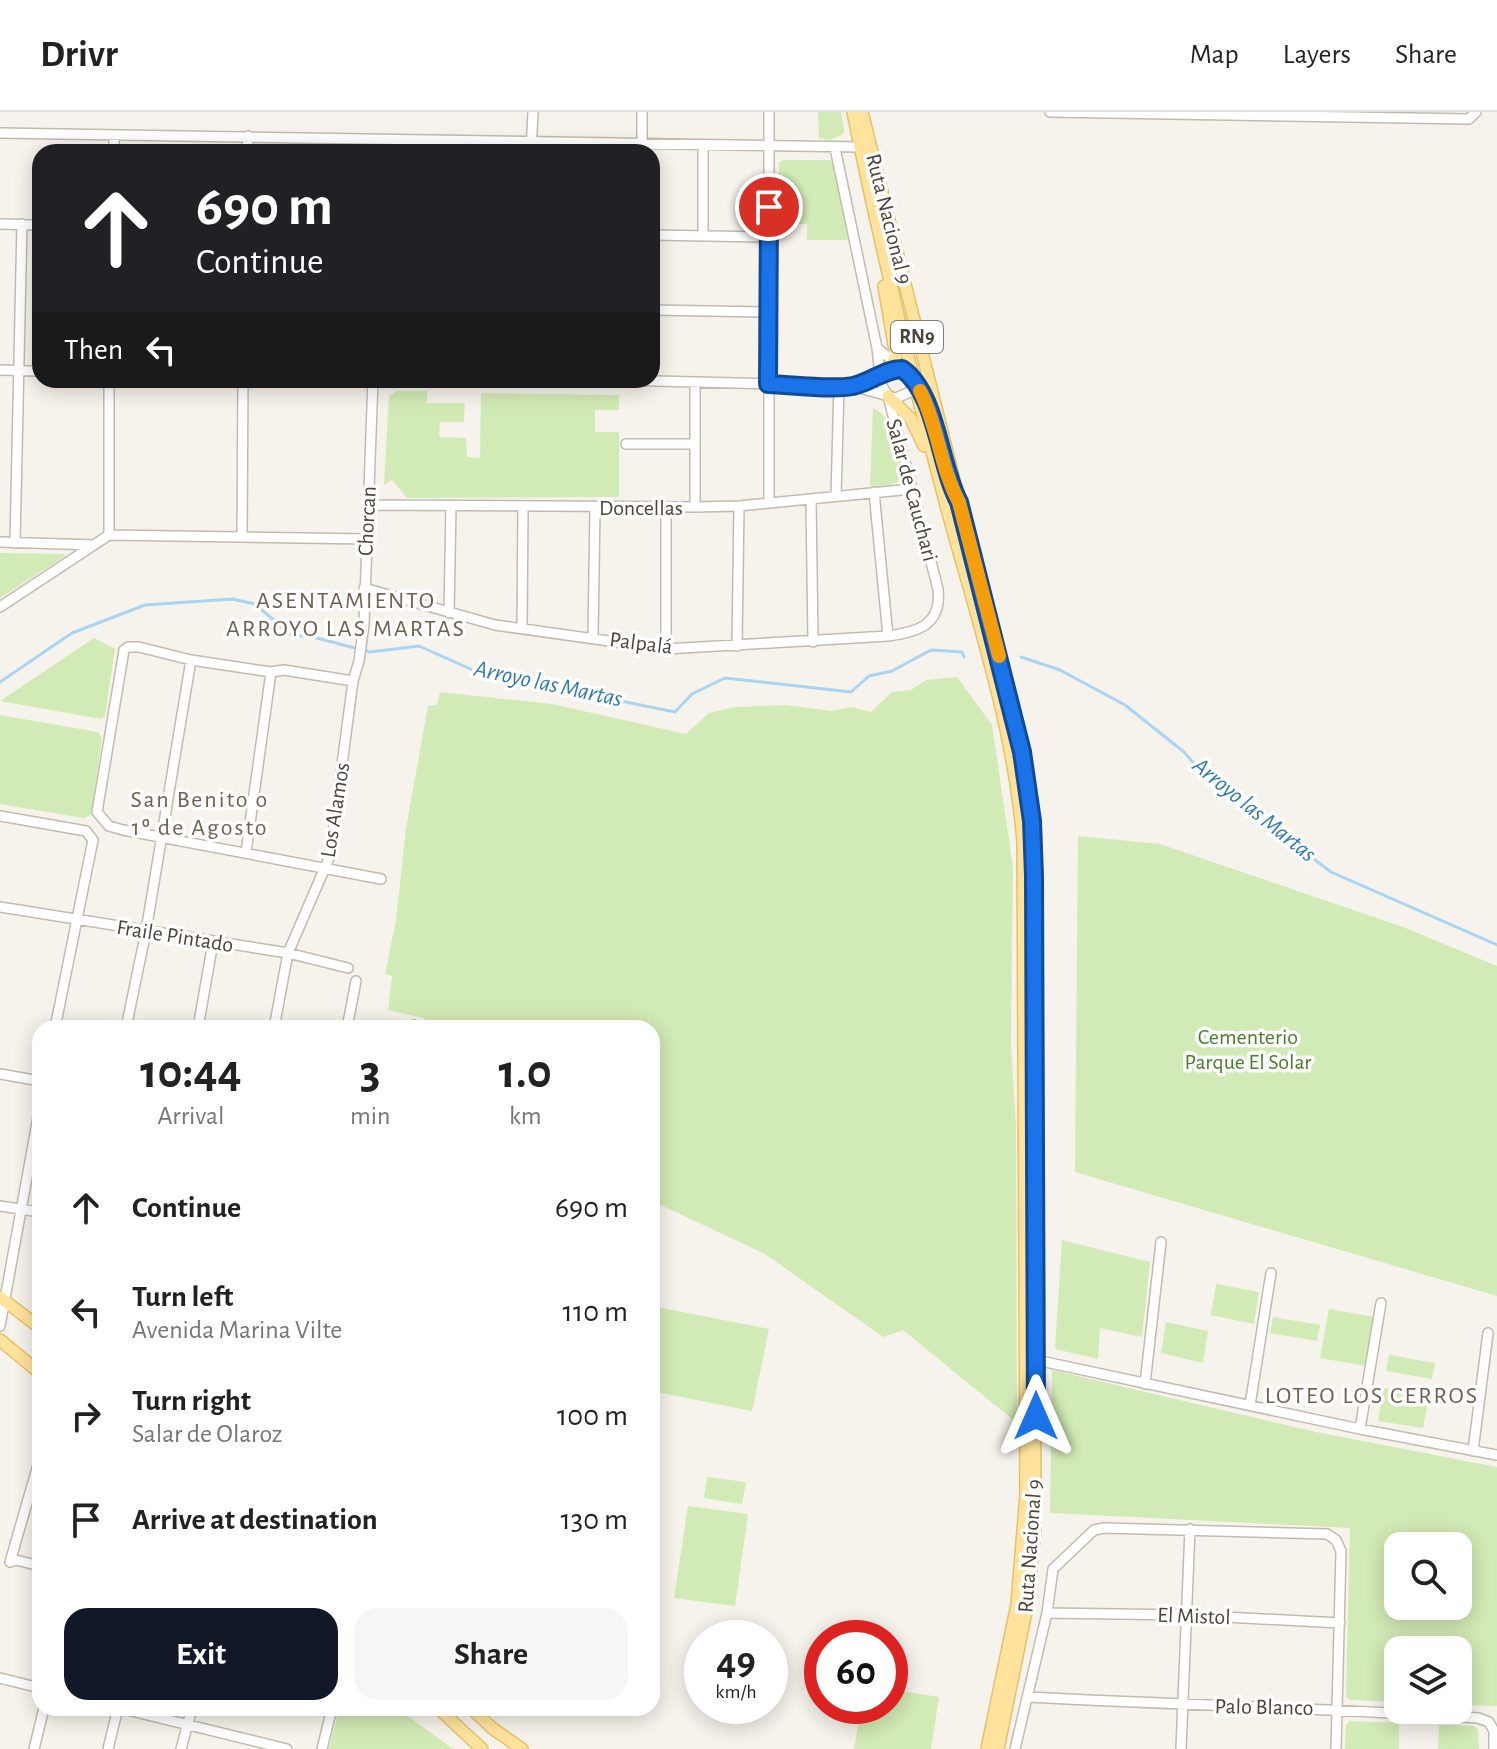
<!DOCTYPE html>
<meta charset="utf-8">
<style>
:root{--surface:#fff;--page:#f6f6f6;--text:#222;--muted:#767676;--line:#e0e0e0;--accent:#111827}
body{margin:0;font-family:"Alegreya Sans",sans-serif;background:var(--page);color:var(--text);height:100vh;display:flex;flex-direction:column;font-size:30px;white-space:nowrap}
*{box-sizing:border-box;margin:0}
p{font-size:26px;color:var(--muted)}
.icon{flex:none;width:44px;height:44px;fill:none;stroke:currentColor;stroke-width:2;stroke-linecap:round;stroke-linejoin:round}
.map{position:relative;flex:1;overflow:hidden}
.side{position:absolute;left:32px;top:908px;width:628px;height:696px;display:flex;flex-direction:column;background:var(--surface);border-radius:24px;box-shadow:0 4px 20px #0003}
.side>*{flex:none}
.hud{position:absolute;left:32px;top:32px;width:628px;height:244px;border-radius:24px;box-shadow:0 4px 20px #0003;background:#202124;color:#fff;overflow:hidden}
.fabs{position:absolute;left:1384px;top:1420px;display:grid;gap:16px}
.fabs a{display:grid;place-items:center;width:88px;height:88px;border-radius:16px;background:var(--surface);box-shadow:0 4px 20px #0003;font-size:40px}
.speed{position:absolute;left:684px;top:1508px;display:flex;gap:16px;font-size:40px;font-weight:700;text-align:center}
.speed>*{display:grid;place-content:center;width:104px;height:104px;border-radius:50%;background:var(--surface);box-shadow:0 4px 20px #0003;line-height:1}
.speed small{font-size:20px;font-weight:400}
.speed .limit{border:12px solid #d22;background:#fff;color:#111}
.pin{position:absolute;display:grid;place-items:center;width:68px;height:68px;color:#fff;margin:-34px;border:4px solid #fff;border-radius:50%;box-shadow:0 2px 8px #0007}
.me{position:absolute;width:88px;margin:-44px;rotate:0deg;stroke-linejoin:round;filter:drop-shadow(0 0 6px #0008)}
.turn{display:flex;align-items:center;gap:28px;height:168px;padding:0 32px;font-size:36px}
.turn .icon{width:104px;height:104px;stroke-width:2.5}
.turn b{display:block;font-size:56px;line-height:68px}
.then{display:flex;align-items:center;height:76px;padding:0 32px;background:#0003;gap:16px;font-size:30px}
.eta{display:flex;justify-content:space-evenly;align-items:center;height:136px;text-align:center}
.eta b{font-size:48px;font-weight:700;line-height:56px}
.cta{display:flex;gap:16px;margin-top:auto;padding:16px 32px}
.cta a{flex:1;height:92px;border-radius:24px;background:var(--accent);color:#fff;font-size:32px;font-weight:700;line-height:92px;text-align:center}
.cta a+a{background:var(--page);color:var(--text)}
ul{padding:0;list-style:none}
li{display:flex;align-items:center;gap:24px;height:104px;padding:0 32px}
li div{flex:1}
li b{display:block;font-size:30px}
li em{font-style:normal}
header{display:flex;align-items:center;gap:48px;box-sizing:border-box;height:112px;padding:0 40px;background:var(--surface);border-bottom:2px solid var(--line)}
header strong{font-size:38px}
nav{display:flex;gap:44px;margin-inline-start:auto;font-size:28px}
.map>svg:first-child{display:block}
.green{fill:#d2eab5;fill-rule:evenodd}
.lines{fill:none;stroke-linecap:round;stroke-linejoin:round}
.stream{stroke:#a9d4f2;stroke-width:3}
.minor-casing{stroke:#c2bbae;stroke-width:12}
.major-casing{stroke:#e6c16a;stroke-width:14}
.minor{stroke:#fff;stroke-width:9}
.major{stroke:#ffe39c;stroke-width:11}
.route-casing{stroke:#114b97;stroke-width:20}
.route{stroke:#1a73e8;stroke-width:14}
.slow{stroke:#f59e0b;stroke-width:14}
.labels{text-anchor:middle;dominant-baseline:central;stroke-width:7;stroke-linejoin:round;paint-order:stroke}
.shield{fill:#fff;stroke:#817c74;stroke-width:2}
.shield-label{font-size:20px;font-weight:bold;fill:#4b4439}
.street-label{font-size:22px;fill:#4b4439;stroke:#fff}
.park-label{font-size:22px;fill:#4a7f2a;stroke:#fff}
.neighbourhood-label{font-size:24px;letter-spacing:2px;fill:#6e6250;stroke:#fff}
.water-label{font-size:24px;font-style:italic;fill:#2e7ab2;stroke:#fff}
</style>
<header>
<strong>Drivr</strong>
<nav><a>Map</a><a>Layers</a><a>Share</a></nav>
</header>
<div class="map">
<svg width="1497" height="1637" viewBox="0 0 1497 1637">
<rect width="100%" height="100%" fill="#f6f3ec"/>
<path class="green" d="M 818,0 L 841,0 L 844,19 L 842,23 L 830,28 L 819,26 Z
M 783,48 L 829,48 L 834,52 L 848,128 L 807,128 L 807,112 L 778,112 L 779,51 Z
M 397,279 L 427,279 L 427,291 L 465,291 L 464,310 L 440,310 L 439,325 L 466,326 L 467,345 L 480,346 L 481,281 L 619,283 L 619,298 L 595,298 L 595,320 L 619,320 L 619,385 L 407,386 L 392,368 L 384,373 L 389,284 Z
M 873,296 C 896,306 898,341 904,363 C 896,376 884,373 870,374 Z
M 0,441 L 64,442 L 65,444 L 0,486 Z
M 94,526 L 115,537 L 105,604 L 101,607 L 0,589 Z
M 957,565 L 992,613 L 1013,755 L 1011,932 L 1016,1014 L 1017,1311 L 903,1218 L 883,1225 L 765,1142 L 652,1089 L 652,916 L 435,916 L 423,906 L 388,898 L 392,864 L 385,862 L 396,808 L 406,716 L 428,594 L 437,593 L 440,580 L 552,592 L 686,622 L 709,601 L 735,595 L 786,593 L 831,599 L 852,595 L 871,600 L 892,580 L 911,578 L 926,568 Z
M 0,603 L 98,620 L 102,626 L 91,703 L 84,706 L 0,692 Z
M 1078,724 L 1160,732 L 1403,815 L 1497,854 L 1497,1184 L 1075,1060 Z
M 1062,1128 L 1150,1150 L 1142,1225 L 1100,1216 L 1098,1247 L 1055,1237 Z
M 1216,1172 L 1259,1180 L 1254,1212 L 1211,1203 Z
M 652,1194 L 769,1217 L 752,1299 L 652,1279 Z
M 1329,1197 L 1375,1205 L 1366,1254 L 1320,1246 Z
M 1273,1205 L 1320,1213 L 1317,1229 L 1270,1221 Z
M 1166,1210 L 1208,1219 L 1203,1251 L 1161,1241 Z
M 1389,1243 L 1435,1251 L 1432,1267 L 1386,1259 Z
M 1052,1258 L 1316,1320 L 1497,1355 L 1497,1594 L 1458,1593 L 1458,1538 L 1398,1538 L 1398,1590 L 1350,1588 L 1346,1585 L 1350,1416 L 1050,1401 ZM 1458,1434 L 1458,1494 L 1398,1494 L 1398,1434 Z
M 1383,1276 L 1429,1284 L 1423,1316 L 1378,1309 Z
M 707,1365 L 746,1370 L 742,1392 L 704,1386 Z
M 688,1394 L 748,1402 L 735,1494 L 674,1486 Z
M 890,1577 L 939,1585 L 931,1637 L 854,1637 L 861,1594 L 890,1594 Z
M 339,1596 L 397,1596 L 453,1637 L 329,1637 Z
M 1350,1609 L 1399,1611 L 1399,1637 L 1345,1637 L 1346,1613 Z
M 1439,1613 L 1474,1614 L 1478,1618 L 1479,1637 L 1438,1637 Z"/>
<g class="lines">
<path class="stream" d="M 1021,545 L 1060,558 L 1125,593 L 1184,640 L 1205,664 L 1331,760 L 1497,833
M 0,570 L 72,521 L 145,493 L 232,487 L 255,492 L 291,523 L 313,525 L 370,540 L 419,534 L 484,563 L 547,570 L 606,586 L 675,600 L 692,582 L 725,566 L 851,580 L 869,564 L 892,559 L 931,538 L 962,540 L 964,545"/>
<g class="minor-casing">
<path id="minor" d="M 769,0 L 769,391
M 1050,0 L 1469,7 L 1476,0
M 0,21 L 860,35
M 114,40 L 114,23
M 247,40 L 248,24
M 377,40 L 378,27
M 531,40 L 533,0
M 642,40 L 642,0
M 0,112 L 40,113
M 652,123 L 769,125
M 703,124 L 703,33
M 652,198 L 768,200
M 0,258 L 40,259
M 617,268 L 852,274 L 896,286 L 910,280 L 913,271 L 907,260 L 877,236
M 695,270 L 695,395
M 852,274 L 882,265 L 886,261
M 626,332 L 694,332
M 874,380 L 888,524
M 836,384 L 839,274
M 811,387 L 813,530
M 369,393 L 695,395 L 739,394 L 912,377
M 109,423 L 109,268
M 242,424 L 243,268
M 0,430 L 94,433
M 15,431 L 22,112
M 364,476 L 495,513 L 666,537 L 888,524 C 918,520 942,513 938,477 L 888,284 L 881,272 L 877,236 L 835,36
M 0,495 L 109,423 L 366,427
M 449,501 L 451,395
M 522,514 L 523,395
M 593,525 L 595,396
M 737,534 L 739,394
M 666,537 L 666,396
M 353,569 L 284,558 L 271,560 L 191,548 L 139,535 L 128,535 L 124,538 L 97,700 L 109,714 L 123,718 L 381,767
M 0,704 L 86,719 L 93,728 L 55,916
M 246,740 L 271,560
M 0,795 L 288,841 L 348,856
M 126,916 L 146,819 L 191,548
M 198,916 L 213,830
M 274,916 L 288,841 L 330,744 L 353,569 L 359,549 L 364,512 L 373,268
M 347,916 L 356,869
M 414,916 L 414,913
M 0,962 L 40,969
M 0,1094 L 40,1100
M 0,1214 L 40,994
M 1036,1248 L 1360,1317 L 1497,1343
M 1145,1272 L 1161,1130
M 1250,1293 L 1271,1161
M 1360,1317 L 1381,1191
M 1473,1339 L 1488,1221
M 40,1346 L 10,1450 L 16,1448 L 40,1454
M 1047,1501 L 1186,1503 L 1340,1511
M 0,1566 L 40,1576
M 1027,1585 C 1178,1593 1328,1596 1478,1606 L 1489,1610 L 1494,1619 L 1494,1637
M 119,1596 L 287,1637
M 34,1637 L 44,1596
M 108,1637 L 118,1596
M 181,1637 L 192,1596
M 322,1637 L 332,1596
M 1015,1637 L 1047,1501 L 1053,1457 L 1094,1418 L 1104,1416 L 1327,1422 L 1336,1428 L 1341,1439 L 1336,1637
M 1181,1637 L 1190,1417"/>
</g>
<g class="major-casing">
<path id="major" d="M 853,0 C 880,133 912,266 947,397 C 977,507 1014,616 1023,730 L 1026,1381 L 1017,1492 L 987,1637
M 862,0 L 1022,640 L 1032,709 L 1034,764 L 1035,1416 L 1028,1490 L 998,1637
M 884,174 L 896,244 L 888,259
M 888,284 L 911,307 L 924,334
M 0,1185 L 40,1216
M 0,1228 L 40,1261
M 438,1596 L 482,1637
M 471,1596 L 492,1616 L 522,1637"/>
</g>
<use href="#minor" class="minor"/>
<use href="#major" class="major"/>
</g>
<g class="lines">
<g class="route-casing">
<path id="route" d="M 769,95 L 768,272 C 794,273 829,278 853,274 C 871,270 885,257 902,257 C 937,281 939,353 959,390 L 1022,640 L 1032,709 L 1034,764 L 1036,1304"/>
</g>
<use href="#route" class="route"/>
<path class="slow" d="M 920,279 C 938,314 940,355 959,390 L 999,544"/>
</g>
<g class="labels">
<rect class="shield" x="891" y="209" width="52" height="32" rx="6"/>
<g class="shield-label">
<text x="917" y="225">RN9</text>
</g>
<g class="street-label">
<text transform="translate(889 107) rotate(76)">Ruta Nacional 9</text>
<text transform="translate(912 378) rotate(75)">Salar de Cauchari</text>
<text x="641" y="396">Doncellas</text>
<text transform="translate(367 409) rotate(-87)">Chorcan</text>
<text transform="translate(641 531) rotate(7)">Palpalá</text>
<text transform="translate(335 698) rotate(-81)">Los Alamos</text>
<text transform="translate(175 824) rotate(9)">Fraile Pintado</text>
<text transform="translate(1030 1434) rotate(-86)">Ruta Nacional 9</text>
<text transform="translate(1194 1504) rotate(2)">El Mistol</text>
<text transform="translate(1264 1595) rotate(1)">Palo Blanco</text>
</g>
<g class="park-label">
<text x="1248" y="925">Cementerio<tspan x="1248" dy="25">Parque El Solar</tspan></text>
</g>
<g class="neighbourhood-label">
<text x="346" y="489">ASENTAMIENTO<tspan x="346" dy="28">ARROYO LAS MARTAS</tspan></text>
<text x="200" y="688">San Benito o<tspan x="200" dy="28">1º de Agosto</tspan></text>
<text x="1372" y="1284">LOTEO LOS CERROS</text>
</g>
<g class="water-label">
<text transform="translate(548 572) rotate(12)">Arroyo las Martas</text>
<text transform="translate(1254 698) rotate(39)">Arroyo las Martas</text>
</g>
</g>
</svg>
<div class="fabs">
<a><svg class="icon" aria-label="search" viewBox="0 0 24 24"><circle cx="10" cy="10" r="6"/><path d="M15 15l6 6"/></svg></a>
<a><svg class="icon" aria-label="layers" viewBox="0 0 24 24"><path d="M12 4l9 5-9 5-9-5zM3 14l9 5 9-5"/></svg></a>
</div>
<div class="speed"><div>49<small>km/h</small></div><div class="limit">60</div></div>
<div class="pin" style="left:769px;top:95px;background:#d93025"><svg class="icon" aria-label="arrive" viewBox="0 0 24 24"><path d="M6 21V4h12l-3 4 3 4H6"/></svg></div>
<svg class="me" style="left:1036px;top:1304px" viewBox="-20 -20 40 40"><path d="M0-17L14 15 0 8-14 15z" fill="#1a73e8" stroke="#fff" stroke-width="4"/></svg>
<div class="hud">
<div class="turn"><svg class="icon" aria-label="ahead" viewBox="0 0 24 24"><path d="M12 20V5M6 11l6-6 6 6"/></svg><div><b>690 m</b>Continue</div></div>
<div class="then">Then<svg class="icon" aria-label="left" viewBox="0 0 24 24"><path d="M17 20v-9H6M10 6l-5 5 5 5"/></svg></div>
</div>
<section class="side">
<div class="eta">
<div><b>10:44</b><p>Arrival</p></div>
<div><b>3</b><p>min</p></div>
<div><b>1.0</b><p>km</p></div>
</div>
<ul>
<li><svg class="icon" aria-label="ahead" viewBox="0 0 24 24"><path d="M12 20V5M6 11l6-6 6 6"/></svg><div><b>Continue</b></div><em>690 m</em></li>
<li><svg class="icon" aria-label="left" viewBox="0 0 24 24"><path d="M17 20v-9H6M10 6l-5 5 5 5"/></svg><div><b>Turn left</b><p>Avenida Marina Vilte</p></div><em>110 m</em></li>
<li><svg class="icon" aria-label="right" viewBox="0 0 24 24"><path d="M7 20v-9h11M14 6l5 5-5 5"/></svg><div><b>Turn right</b><p>Salar de Olaroz</p></div><em>100 m</em></li>
<li><svg class="icon" aria-label="arrive" viewBox="0 0 24 24"><path d="M6 21V4h12l-3 4 3 4H6"/></svg><div><b>Arrive at destination</b></div><em>130 m</em></li>
</ul>
<div class="cta"><a>Exit</a><a>Share</a></div>
</section>
</div>
